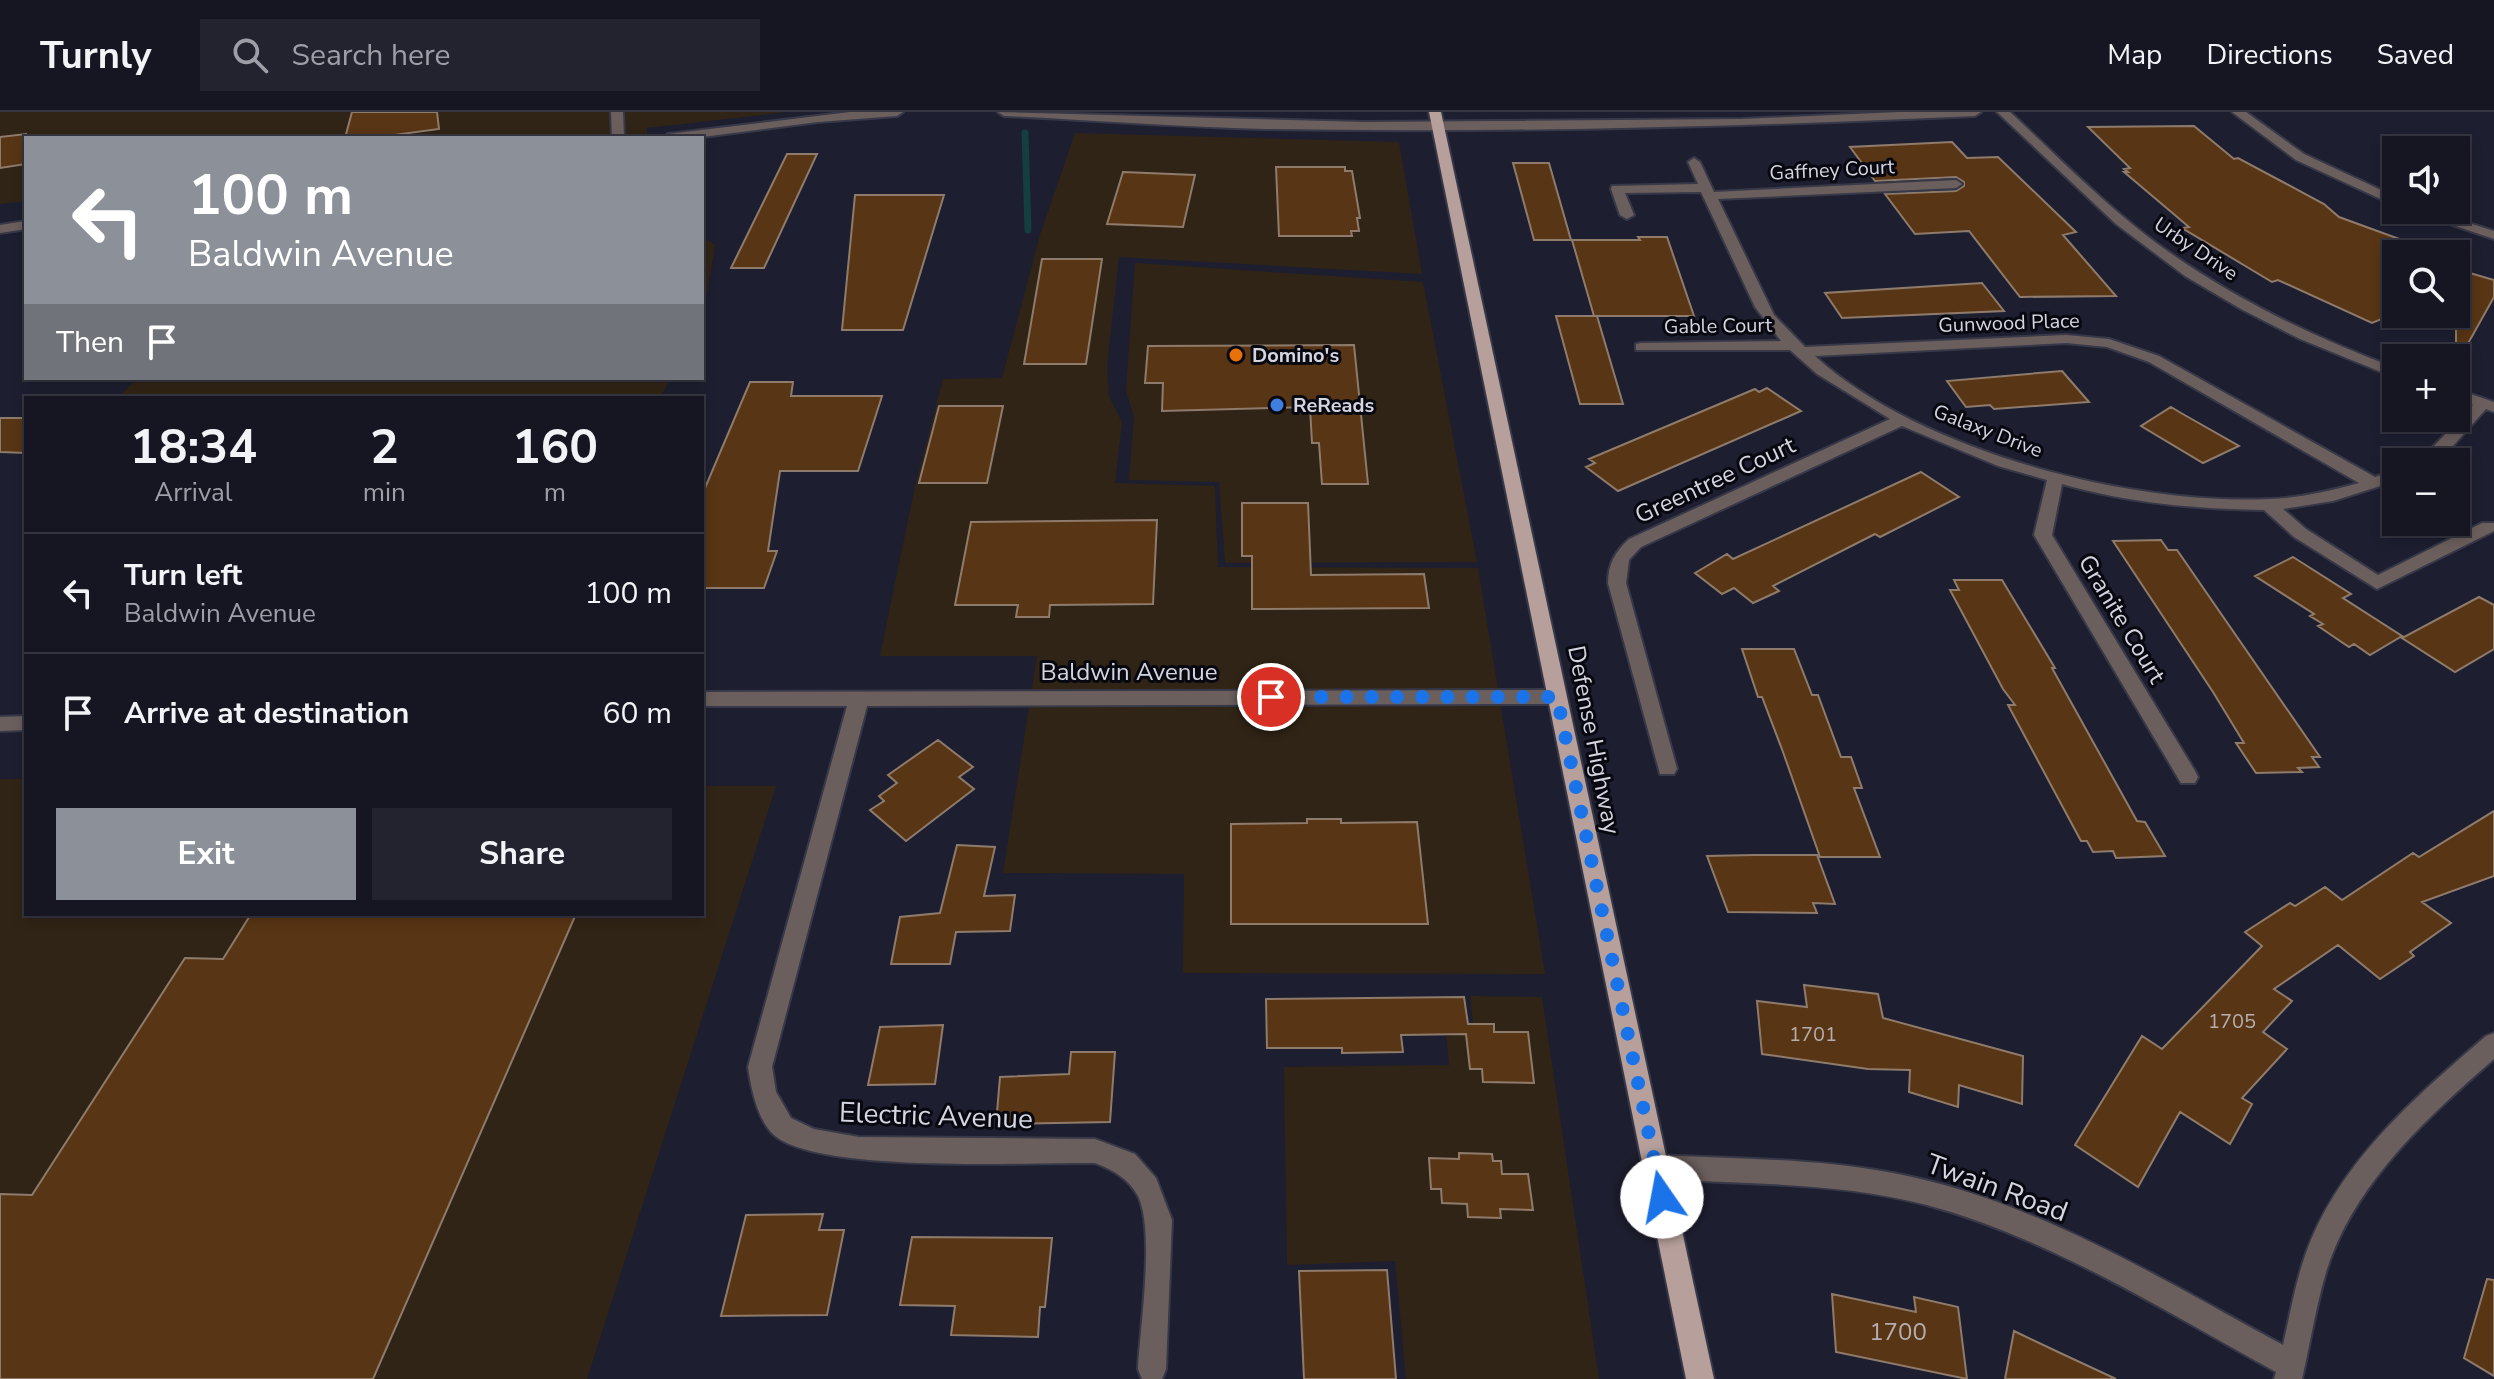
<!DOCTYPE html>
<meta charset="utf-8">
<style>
:root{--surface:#161623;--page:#232330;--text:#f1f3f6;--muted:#9e9fa6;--line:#353541;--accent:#8c9099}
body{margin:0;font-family:"Nunito Sans",sans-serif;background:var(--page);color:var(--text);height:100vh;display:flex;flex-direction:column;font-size:30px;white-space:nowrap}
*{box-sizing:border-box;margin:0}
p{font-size:26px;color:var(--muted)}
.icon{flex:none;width:44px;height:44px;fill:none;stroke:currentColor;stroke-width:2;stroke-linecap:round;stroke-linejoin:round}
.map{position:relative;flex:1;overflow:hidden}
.details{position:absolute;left:24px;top:284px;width:680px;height:520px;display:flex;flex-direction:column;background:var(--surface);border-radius:0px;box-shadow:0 4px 12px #0003,0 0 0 2px var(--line)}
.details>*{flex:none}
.top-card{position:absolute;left:24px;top:24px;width:680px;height:244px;border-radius:0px;box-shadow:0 4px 12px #0003,0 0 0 2px var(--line);background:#8c9099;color:#fff;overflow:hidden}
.buttons{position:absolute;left:2382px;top:24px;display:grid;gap:16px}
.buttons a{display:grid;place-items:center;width:88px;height:88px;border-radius:0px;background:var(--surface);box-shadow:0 4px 12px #0003,0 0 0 2px var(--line);font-size:40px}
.pin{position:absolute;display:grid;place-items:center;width:68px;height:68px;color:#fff;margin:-34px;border:4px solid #fff;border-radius:50%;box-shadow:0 2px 8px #0007}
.me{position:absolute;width:88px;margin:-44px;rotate:348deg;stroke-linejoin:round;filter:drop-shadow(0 0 6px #0008)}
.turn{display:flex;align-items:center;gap:28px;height:168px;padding:0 32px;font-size:36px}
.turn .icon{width:104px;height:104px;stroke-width:2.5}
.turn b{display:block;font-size:56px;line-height:68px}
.then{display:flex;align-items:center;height:76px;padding:0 32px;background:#0003;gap:16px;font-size:30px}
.eta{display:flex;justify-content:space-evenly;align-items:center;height:136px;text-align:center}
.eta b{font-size:48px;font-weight:700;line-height:56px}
.button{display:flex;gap:16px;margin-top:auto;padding:16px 32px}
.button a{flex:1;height:92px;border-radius:0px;background:var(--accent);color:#fff;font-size:32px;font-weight:700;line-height:92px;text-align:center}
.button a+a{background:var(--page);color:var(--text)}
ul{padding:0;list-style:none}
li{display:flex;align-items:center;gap:24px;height:120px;padding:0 32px;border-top:2px solid var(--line)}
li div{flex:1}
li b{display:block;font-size:30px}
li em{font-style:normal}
header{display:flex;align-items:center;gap:48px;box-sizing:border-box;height:112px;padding:0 40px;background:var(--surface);border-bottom:2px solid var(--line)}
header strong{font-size:38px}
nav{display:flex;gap:44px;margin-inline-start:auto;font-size:28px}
.search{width:560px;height:72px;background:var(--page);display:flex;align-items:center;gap:20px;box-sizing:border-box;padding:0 28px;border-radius:0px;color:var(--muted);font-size:30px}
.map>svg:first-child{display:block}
.commercial{fill:#302416}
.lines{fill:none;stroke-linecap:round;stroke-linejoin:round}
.stream{stroke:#143e3f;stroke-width:7}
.building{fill:#583514;stroke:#8e7b6b;stroke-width:2}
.minor-casing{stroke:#373848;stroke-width:4}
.major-casing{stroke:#373848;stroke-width:4}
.minor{fill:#6b5f5d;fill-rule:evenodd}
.major{fill:#b7a09c;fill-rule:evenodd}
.route{stroke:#1a73e8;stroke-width:14;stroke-dasharray:0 25.2}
.food-dot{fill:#e8710a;stroke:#080910;stroke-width:3}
.shop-dot{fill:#3f7fe0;stroke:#080910;stroke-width:3}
.labels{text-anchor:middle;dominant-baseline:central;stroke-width:6;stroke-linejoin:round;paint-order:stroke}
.far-street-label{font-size:20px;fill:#d4d5e1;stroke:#080910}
.far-poi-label{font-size:20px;font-weight:bold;fill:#d4d5e1;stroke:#080910;text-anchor:start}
.number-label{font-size:20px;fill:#b5adae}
.street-label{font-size:24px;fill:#d4d5e1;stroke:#080910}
.near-number-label{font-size:24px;fill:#b5adae}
.near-street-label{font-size:28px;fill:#d4d5e1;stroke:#080910}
</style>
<header>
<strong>Turnly</strong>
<div class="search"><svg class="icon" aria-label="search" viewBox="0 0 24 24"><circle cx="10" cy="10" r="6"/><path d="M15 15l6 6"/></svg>Search here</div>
<nav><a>Map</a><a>Directions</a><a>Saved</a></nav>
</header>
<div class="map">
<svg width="2494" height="1267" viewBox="0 0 2494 1267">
<rect width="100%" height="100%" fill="#1d1e2f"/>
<path class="commercial" d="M 0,0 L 787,0 L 647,16 L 647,26 L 26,26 L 26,89 L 0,92 Z
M 1075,21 L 1399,30 L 1422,162 L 1119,145 L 1107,253 L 1109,285 L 1122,310 L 1115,371 L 1215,374 L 1218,455 L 1478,456 L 1545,862 L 1183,861 L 1184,762 L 1003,761 L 1037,544 L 880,544 L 914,379 L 943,267 L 1002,266 L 1040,123 Z
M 702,125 L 715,133 L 702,211 Z
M 1135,151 L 1423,170 L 1477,450 L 1225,451 L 1219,370 L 1129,368 L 1134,306 L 1126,278 Z
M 137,266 L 671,266 L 660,286 L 118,286 Z
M 0,667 L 26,667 L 26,802 L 702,802 L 702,674 L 776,674 L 587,1267 L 0,1267 Z
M 1470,884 L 1542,885 L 1599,1267 L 1406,1267 L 1395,1149 L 1287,1153 L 1284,955 L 1449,953 L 1445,911 L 1473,911 Z"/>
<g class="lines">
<path class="stream" d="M 1025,21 L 1028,118"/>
</g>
<path class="building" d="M 352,0 L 437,0 L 439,17 L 372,26 L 345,26 Z
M 2194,14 L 2234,47 L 2238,46 L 2324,92 L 2339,105 L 2402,128 L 2396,134 L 2396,201 L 2372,211 L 2278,168 L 2272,170 L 2182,116 L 2189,115 L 2124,60 L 2128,60 L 2124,57 L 2130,56 L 2088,15 Z
M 26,22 L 26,52 L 0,56 L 0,25 Z
M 1952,30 L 1967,46 L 1998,45 L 2076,120 L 2063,123 L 2116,184 L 2020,185 L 1969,119 L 1915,122 L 1885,82 L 1956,79 L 1964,74 L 1964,70 L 1956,65 L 1875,69 L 1850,35 Z
M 787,42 L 817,42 L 764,156 L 731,156 Z
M 1513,51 L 1549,51 L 1571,128 L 1534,128 Z
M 1276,55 L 1345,55 L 1345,59 L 1352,59 L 1360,106 L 1357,106 L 1359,119 L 1351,119 L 1352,124 L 1279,124 Z
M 1123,60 L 1195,63 L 1183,115 L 1107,112 Z
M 855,83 L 944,83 L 903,218 L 842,218 Z
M 1638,125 L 1667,125 L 1694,204 L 1594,204 L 1572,128 L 1640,128 Z
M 1042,147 L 1102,147 L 1086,252 L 1024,252 Z
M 2456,157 L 2494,168 L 2494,185 L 2456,253 Z
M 1982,171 L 2004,199 L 1842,206 L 1825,181 Z
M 1556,204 L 1597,204 L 1623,292 L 1580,292 Z
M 1354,233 L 1368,372 L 1322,372 L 1319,331 L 1312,331 L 1310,295 L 1162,299 L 1163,271 L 1145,271 L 1148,234 Z
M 2062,259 L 2089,290 L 1994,297 L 1990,293 L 1966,295 L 1947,269 Z
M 750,270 L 793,270 L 791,284 L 882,284 L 858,359 L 780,359 L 768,439 L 777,439 L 764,476 L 702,476 L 702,383 Z
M 1767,276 L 1801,299 L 1618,379 L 1586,355 L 1595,351 L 1589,347 L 1755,277 L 1759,280 Z
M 939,294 L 1003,294 L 987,371 L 919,371 Z
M 2171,295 L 2181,301 L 2239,334 L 2203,351 L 2141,314 Z
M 0,306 L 26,306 L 26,341 L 0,340 Z
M 1921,360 L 1959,385 L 1880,425 L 1875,422 L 1773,474 L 1779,479 L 1753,491 L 1734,476 L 1722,482 L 1695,461 L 1727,442 L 1733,447 Z
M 1242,391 L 1308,391 L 1311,463 L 1424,462 L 1429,496 L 1252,497 L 1252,444 L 1242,444 Z
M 1157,408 L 1153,492 L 1050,493 L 1049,505 L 1016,505 L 1018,493 L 955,493 L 971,410 Z
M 2161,428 L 2168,438 L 2177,438 L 2320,645 L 2312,645 L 2319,655 L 2298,656 L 2302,660 L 2256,661 L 2236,631 L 2244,631 L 2213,580 L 2113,429 Z
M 2293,445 L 2351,482 L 2343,486 L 2402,524 L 2370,543 L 2354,532 L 2349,535 L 2318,514 L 2323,512 L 2310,504 L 2314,502 L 2255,464 Z
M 1954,468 L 2002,468 L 2055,556 L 2052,556 L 2137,709 L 2145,710 L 2165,744 L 2116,746 L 2113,739 L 2093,740 L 2087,729 L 2081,729 L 2008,593 L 2015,593 L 2003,577 L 1950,478 L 1959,478 Z
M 2479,485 L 2494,493 L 2494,537 L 2455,560 L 2402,526 Z
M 1742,537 L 1794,537 L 1812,583 L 1818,583 L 1841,645 L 1851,645 L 1862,676 L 1854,676 L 1880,745 L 1820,745 L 1783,640 L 1762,585 L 1758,585 Z
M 938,628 L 973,655 L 959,665 L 974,677 L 906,729 L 870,698 L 884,689 L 879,684 L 897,671 L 888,663 Z
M 2494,699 L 2494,764 L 2422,790 L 2451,811 L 2410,840 L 2414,844 L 2380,867 L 2338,833 L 2274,877 L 2292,889 L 2263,920 L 2287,937 L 2242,986 L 2252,992 L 2230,1032 L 2180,1000 L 2138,1075 L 2075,1033 L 2142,924 L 2162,937 L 2262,834 L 2245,820 L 2290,791 L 2295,794 L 2325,775 L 2342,788 L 2413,741 L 2419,745 Z
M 1307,707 L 1341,707 L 1341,711 L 1417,710 L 1428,812 L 1231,812 L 1231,712 L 1307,711 Z
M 957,733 L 995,735 L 984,784 L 1015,783 L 1010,819 L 956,820 L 950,852 L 891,852 L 900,805 L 940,801 Z
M 1754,743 L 1817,743 L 1835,792 L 1813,791 L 1817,801 L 1728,800 L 1707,744 Z
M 251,802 L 576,802 L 373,1267 L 0,1267 L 0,1082 L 32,1083 L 185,846 L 223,847 Z
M 1804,873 L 1878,882 L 1883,906 L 2023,944 L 2022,992 L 1959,973 L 1958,995 L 1909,980 L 1910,958 L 1868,957 L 1762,942 L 1757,889 L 1807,895 Z
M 1464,885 L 1468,912 L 1494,912 L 1494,920 L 1528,920 L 1534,971 L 1483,970 L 1482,957 L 1470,957 L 1466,922 L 1401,923 L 1403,940 L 1342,941 L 1342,936 L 1267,936 L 1266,887 Z
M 943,913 L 935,972 L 868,973 L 880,915 Z
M 1071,940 L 1115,940 L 1110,1010 L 996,1012 L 1000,965 L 1069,962 Z
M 1459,1041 L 1492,1042 L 1493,1049 L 1501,1049 L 1502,1062 L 1528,1062 L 1533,1098 L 1500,1097 L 1501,1106 L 1468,1105 L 1467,1092 L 1442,1091 L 1441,1077 L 1431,1077 L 1429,1046 L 1459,1047 Z
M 823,1102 L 819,1118 L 844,1118 L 827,1203 L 721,1204 L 746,1103 Z
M 912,1125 L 1052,1126 L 1045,1195 L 1040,1195 L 1038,1225 L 951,1223 L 955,1194 L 900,1193 Z
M 1387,1158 L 1396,1267 L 1304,1267 L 1299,1159 Z
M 2487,1167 L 2494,1168 L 2494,1264 L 2464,1246 Z
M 1832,1182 L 1916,1200 L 1914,1185 L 1958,1195 L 1967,1267 L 1836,1240 Z
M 2014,1219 L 2056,1239 L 2116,1267 L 2005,1267 Z"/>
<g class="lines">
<g class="minor-casing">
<path id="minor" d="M 611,0 L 623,0 L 624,26 L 612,26 Z
M 850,0 L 903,0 L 897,4 L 818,10 L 695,26 L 662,26 L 668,22 Z
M 998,0 L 1364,10 L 1742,7 L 1899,0 L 1981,0 L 1975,4 C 1738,15 1502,21 1265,17 C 1178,15 1091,8 1004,4 Z
M 1997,0 L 2010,0 C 2055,42 2098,86 2147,124 C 2222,181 2307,223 2396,256 L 2396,266 L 2300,227 L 2241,197 L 2185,164 L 2116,112 Z
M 2232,0 L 2246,0 L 2304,42 L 2396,85 L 2396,94 L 2296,48 Z
M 1694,46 L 1700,50 L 1714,80 L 1956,68 L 1962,72 L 1956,76 L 1718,87 L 1774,203 L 1805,235 L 2066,223 L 2109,227 L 2159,244 L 2375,365 L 2396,358 L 2396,369 L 2333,389 L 2283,397 L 2306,417 L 2378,463 L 2482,411 L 2494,411 L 2494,419 L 2377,477 L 2294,425 L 2264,398 C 2196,397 2128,391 2062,372 L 2052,423 L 2195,659 L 2198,665 L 2195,671 L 2181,671 L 2034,423 L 2047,368 L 1998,354 L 1902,314 L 1641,435 L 1629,448 L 1626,471 L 1677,657 L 1674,662 L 1660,662 L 1608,471 C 1608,452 1615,440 1629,427 L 1890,307 L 1817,262 L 1790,238 L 1636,238 L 1636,232 L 1641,231 L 1781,229 L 1755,195 L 1701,80 L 1625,81 L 1634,103 L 1627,107 L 1620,103 L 1611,77 L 1612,74 L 1698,72 L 1688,50 ZM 2066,231 L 2107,235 L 2149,250 L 2359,371 C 2330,379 2300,386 2270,387 C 2132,394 1918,339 1815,244 Z
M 2408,98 L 2428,98 L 2494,119 L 2494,127 Z
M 26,109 L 26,117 L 0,121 L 0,113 Z
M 2456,277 L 2494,290 L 2494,300 L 2486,297 L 2444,344 L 2433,350 L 2414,350 L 2432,336 L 2473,293 L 2456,287 Z
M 1557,578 L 1567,585 L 1557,592 L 867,594 L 772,955 L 776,980 L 791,1006 L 814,1017 L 859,1025 L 1095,1027 L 1135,1042 L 1156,1066 L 1172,1108 L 1166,1257 L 1162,1267 L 1142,1267 L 1138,1257 C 1140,1215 1155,1119 1138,1084 C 1128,1066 1113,1058 1095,1051 C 1029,1050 820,1062 774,1023 C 757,1008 751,975 748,955 L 847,594 L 702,594 L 702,580 Z
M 26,604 L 26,618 L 0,619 L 0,605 Z
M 2494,921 L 2494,947 C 2429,1004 2361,1065 2330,1148 C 2317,1186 2311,1228 2302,1267 L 2274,1267 L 2276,1260 C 2163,1198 2051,1127 1927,1093 C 1839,1070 1746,1072 1656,1067 L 1647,1064 L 1643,1055 L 1647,1046 L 1656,1043 C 1735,1047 1815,1046 1893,1061 C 2033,1087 2159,1166 2283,1233 C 2290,1203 2295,1172 2305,1144 C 2337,1052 2414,986 2486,924 Z"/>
</g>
<g class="major-casing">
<path id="major" d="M 1429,0 L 1441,0 L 1714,1267 L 1686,1267 Z"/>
</g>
<use href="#minor" class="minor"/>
<use href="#major" class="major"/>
</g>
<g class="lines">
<path class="route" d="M 1271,585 L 1557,585 L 1662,1085"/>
</g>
<circle class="food-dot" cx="1236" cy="243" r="8"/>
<circle class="shop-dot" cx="1277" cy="293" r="8"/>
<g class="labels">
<g class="far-street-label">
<text transform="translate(1832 58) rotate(-3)">Gaffney Court</text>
<text transform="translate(2196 137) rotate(34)">Urby Drive</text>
<text transform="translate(2009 211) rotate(-2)">Gunwood Place</text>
<text transform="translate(1718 214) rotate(-1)">Gable Court</text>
<text transform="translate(1988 319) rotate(21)">Galaxy Drive</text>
</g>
<g class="far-poi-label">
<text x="1252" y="243">Domino's</text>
<text x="1293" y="293">ReReads</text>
</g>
<g class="number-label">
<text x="2232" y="909">1705</text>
<text x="1813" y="922">1701</text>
</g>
<g class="street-label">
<text transform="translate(1715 368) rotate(-25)">Greentree Court</text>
<text transform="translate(2122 507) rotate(59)">Granite Court</text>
<text x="1129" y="560">Baldwin Avenue</text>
<text transform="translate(1594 628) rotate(79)">Defense Highway</text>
</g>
<g class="near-number-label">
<text x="1898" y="1220">1700</text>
</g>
<g class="near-street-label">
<text transform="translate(936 1004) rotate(2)">Electric Avenue</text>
<text transform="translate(1997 1076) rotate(20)">Twain Road</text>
</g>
</g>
</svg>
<div class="buttons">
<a><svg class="icon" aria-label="sound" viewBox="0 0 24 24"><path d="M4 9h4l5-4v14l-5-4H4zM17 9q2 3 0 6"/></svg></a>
<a><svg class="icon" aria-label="search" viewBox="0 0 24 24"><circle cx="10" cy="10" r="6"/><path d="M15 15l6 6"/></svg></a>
<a>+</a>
<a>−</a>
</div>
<div class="pin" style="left:1271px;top:585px;background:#d93025"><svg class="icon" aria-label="arrive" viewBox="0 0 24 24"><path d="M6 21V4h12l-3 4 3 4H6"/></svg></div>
<svg class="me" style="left:1662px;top:1085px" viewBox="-20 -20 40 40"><circle r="19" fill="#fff"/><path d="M0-13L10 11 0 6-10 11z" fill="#1a73e8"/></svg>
<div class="top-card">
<div class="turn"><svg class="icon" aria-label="left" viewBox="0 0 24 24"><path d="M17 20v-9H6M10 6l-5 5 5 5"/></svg><div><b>100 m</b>Baldwin Avenue</div></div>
<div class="then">Then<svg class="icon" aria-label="arrive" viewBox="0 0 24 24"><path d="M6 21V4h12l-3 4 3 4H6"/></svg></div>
</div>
<section class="details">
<div class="eta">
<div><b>18:34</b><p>Arrival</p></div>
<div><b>2</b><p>min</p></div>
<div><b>160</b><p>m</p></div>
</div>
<ul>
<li><svg class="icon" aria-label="left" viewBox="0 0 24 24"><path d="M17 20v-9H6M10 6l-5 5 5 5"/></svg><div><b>Turn left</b><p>Baldwin Avenue</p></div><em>100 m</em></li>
<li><svg class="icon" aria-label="arrive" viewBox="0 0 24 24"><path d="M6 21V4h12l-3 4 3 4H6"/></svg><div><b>Arrive at destination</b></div><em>60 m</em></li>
</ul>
<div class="button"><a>Exit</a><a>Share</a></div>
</section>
</div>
